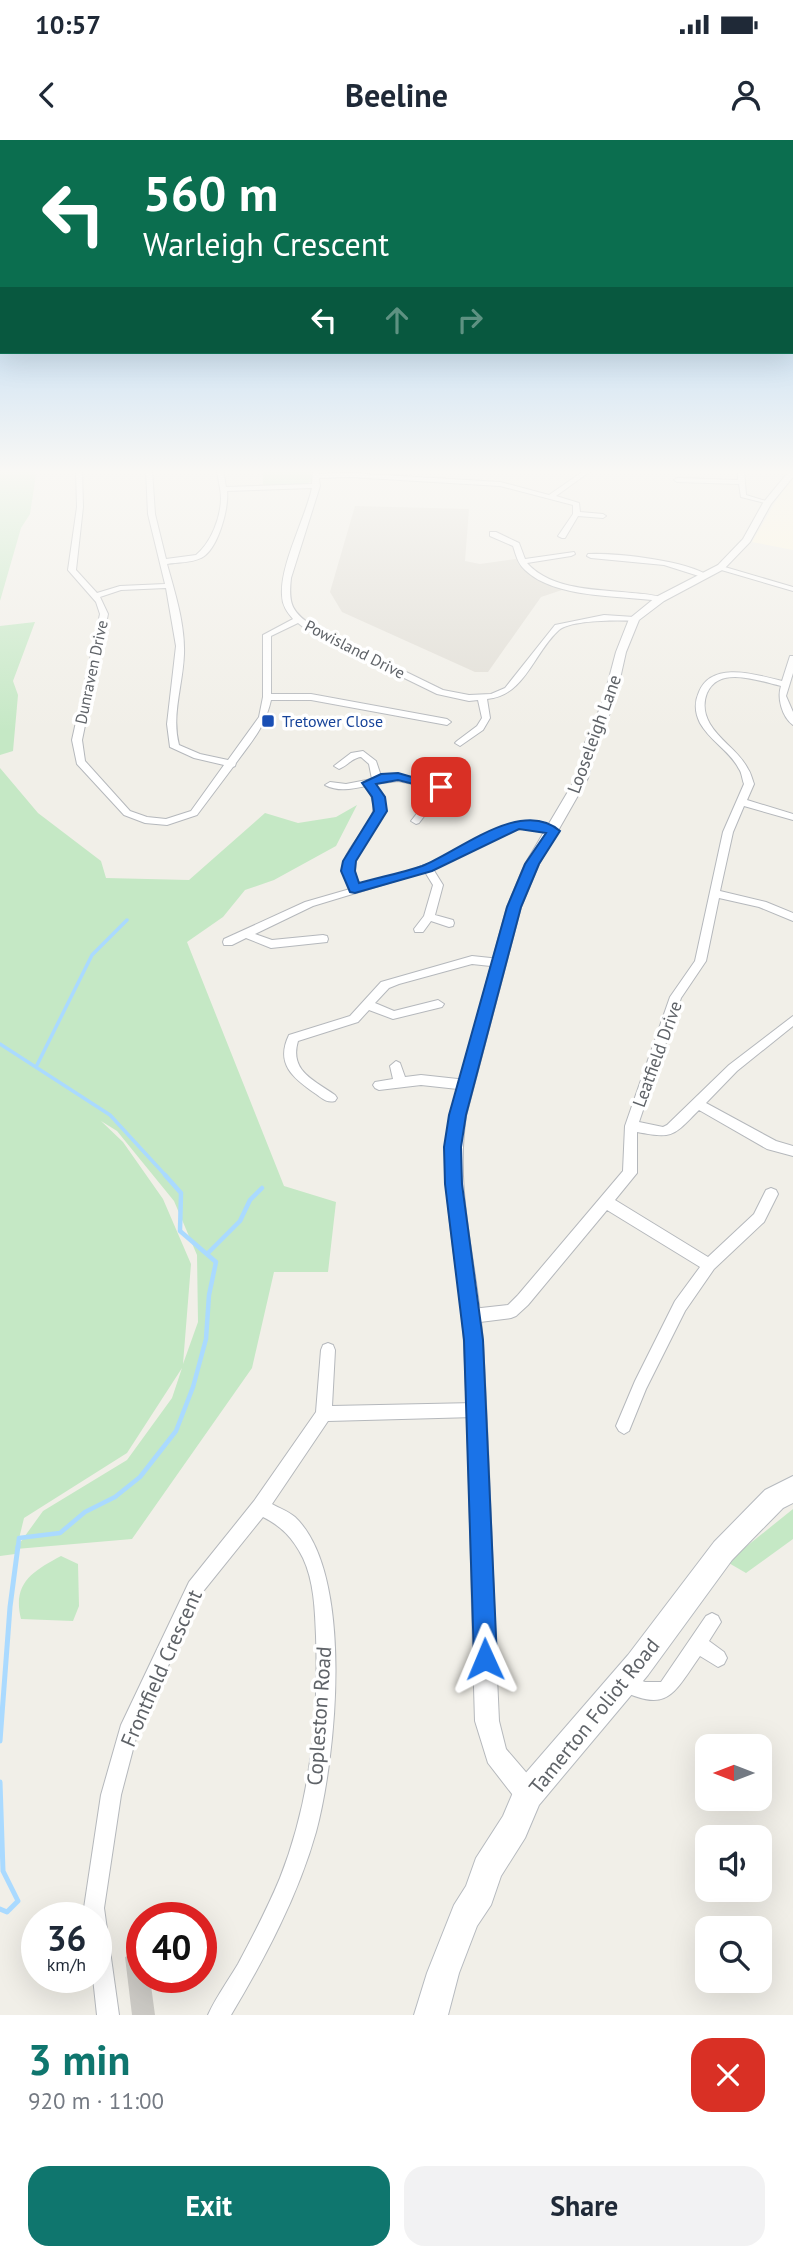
<!DOCTYPE html>
<meta charset="utf-8">
<style>
:root{--surface:#fff;--page:#f2f2f3;--text:#1f2937;--muted:#747a83;--accent:#0f766e}
body{margin:0;font-family:"PT Sans",sans-serif;background:var(--page);color:var(--text);height:100vh;display:flex;flex-direction:column;font-size:26px;white-space:nowrap}
*{box-sizing:border-box;margin:0}
p{font-size:23px;color:var(--muted)}
.icon{flex:none;width:38px;height:38px;fill:none;stroke:currentColor;stroke-width:2;stroke-linecap:round;stroke-linejoin:round}
.map{position:relative;height:1875px;overflow:hidden}
.side{display:flex;flex-direction:column;background:var(--surface);flex:1}
.side>*{flex:none}
.guide{position:absolute;left:0px;top:0px;width:794px;height:214px;box-shadow:0 7px 28px #0002;background:#0b6e4f;color:#fff;overflow:hidden}
.needle{width:46px;rotate:270deg}
.fabs{position:absolute;left:695px;top:1594px;display:grid;gap:14px}
.fabs a{display:grid;place-items:center;width:77px;height:77px;border-radius:14px;background:var(--surface);box-shadow:0 7px 28px #0002;font-size:35px}
.speed{position:absolute;left:21px;top:1762px;display:flex;gap:14px;font-size:35px;font-weight:700;text-align:center}
.speed>*{display:grid;place-content:center;width:91px;height:91px;border-radius:50%;background:var(--surface);box-shadow:0 7px 28px #0002;line-height:1}
.speed small{font-size:18px;font-weight:400}
.speed .limit{border:10px solid #d22;background:#fff;color:#111}
.pin{position:absolute;display:grid;place-items:center;width:60px;height:60px;color:#fff;margin:-30px;border-radius:14px;box-shadow:0 4px 10px #0006}
.me{position:absolute;width:77px;margin:-38px;rotate:359deg;stroke-linejoin:round;filter:drop-shadow(0 0 5px #0008)}
.turn{display:flex;align-items:center;gap:24px;height:147px;padding:0 28px;font-size:32px}
.turn .icon{width:91px;height:91px;stroke-width:2.5}
.turn b{display:block;font-size:49px;line-height:60px}
.lanes{display:flex;align-items:center;height:66px;padding:0 28px;background:#0003;justify-content:center;gap:35px;direction:ltr}
.lanes .off{opacity:.35}
.round{display:grid;place-items:center;flex:none;width:74px;height:74px;border-radius:21px;background:var(--page)}
.head{display:flex;align-items:center;justify-content:space-between;height:119px;padding:0 28px}
h1{font-size:42px;font-weight:800;line-height:52px;color:var(--accent)}
.action{display:flex;gap:14px;margin-top:auto;padding:14px 28px}
.action a{flex:1;height:80px;border-radius:21px;background:var(--accent);color:#fff;font-size:28px;font-weight:800;line-height:80px;text-align:center}
.action a+a{background:var(--page);color:var(--text)}
.status{display:flex;justify-content:space-between;align-items:center;height:49px;padding:0 35px;background:var(--surface);direction:ltr}
.status svg{height:19px;fill:currentColor}
header{display:flex;justify-content:space-between;align-items:center;height:91px;padding:0 28px;background:var(--surface);font-size:32px;font-weight:800}
.map>svg:first-child{display:block}
.commercial{fill:#fef7e0}
.education{fill:#e1ded6}
.green{fill:#c5e8c5;fill-rule:evenodd}
.lines{fill:none;stroke-linecap:round;stroke-linejoin:round}
.stream-far2{stroke:#aadaff;stroke-width:3.5}
.stream-far1{stroke:#aadaff;stroke-width:4.5}
.stream{stroke:#aadaff;stroke-width:5}
.building{fill:#cccac5}
.minor-casing{stroke:#b5b8bc;stroke-width:2}
.tertiary-casing{stroke:#b5b8bc;stroke-width:2}
.secondary-casing{stroke:#b6babf;stroke-width:2}
.minor{fill:#fff;fill-rule:evenodd}
.tertiary{fill:#fff;fill-rule:evenodd}
.secondary{fill:#fff;fill-rule:evenodd}
.route{fill:#1a73e8;stroke:#114b97;stroke-width:2}
.transit-dot{fill:#1a4fb4;stroke:#fff;stroke-width:2.5}
.labels{text-anchor:middle;dominant-baseline:central;stroke-width:7;stroke-linejoin:round;paint-order:stroke}
.far-street-label{font-size:16px;fill:#5f6368;stroke:#fff}
.far-transit-label{font-size:16px;fill:#164399;stroke:#fff;text-anchor:start}
.street-label{font-size:18px;fill:#5f6368;stroke:#fff}
.near-street-label{font-size:21px;fill:#5f6368;stroke:#fff}
</style>
<div class="status"><b>10:57</b><svg viewBox="0 0 49 12"><path d="M0 12V9h3v3zM5 12V6h3v6zM10 12V3h3v9zM15 12V0h3v12zM26 1h20v11H26zM47 4h2v5h-2z"/></svg></div>
<header><svg class="icon" aria-label="back" viewBox="0 0 24 24"><path d="M15 5l-7 7 7 7"/></svg>Beeline<svg class="icon" aria-label="person" viewBox="0 0 24 24"><circle cx="12" cy="8" r="4"/><path d="M4 21q1-7 8-7t8 7"/></svg></header>
<div class="map">
<svg width="793" height="1875" viewBox="0 0 793 1875">
<rect width="100%" height="100%" fill="#f1efe8"/>
<path class="commercial" d="M 793,339 L 793,410 L 752,402 L 782,351 Z"/>
<path class="education" d="M 355,366 L 469,369 L 465,421 L 480,424 L 516,419 L 534,436 L 565,449 L 541,457 L 488,532 L 475,532 L 342,472 L 330,452 Z"/>
<path class="green" d="M 0,330 L 35,330 L 36,335 L 30,374 L 21,388 L 0,461 Z
M 263,330 L 311,330 L 312,341 L 306,344 L 263,345 Z
M 35,482 L 13,541 L 18,555 L 13,611 L 0,615 L 0,486 Z
M 0,628 L 38,673 L 101,721 L 106,738 L 189,740 L 265,673 L 298,683 L 336,677 L 357,665 L 336,706 L 274,740 L 245,750 L 223,777 L 187,802 L 284,1046 L 336,1062 L 328,1132 L 274,1132 L 252,1228 L 132,1399 L 16,1409 L 15,1414 L 0,1416 ZM 101,981 L 117,991 L 174,1061 L 197,1115 L 198,1182 L 183,1224 L 191,1124 L 163,1059 L 123,1002 ZM 182,1228 L 172,1258 L 127,1320 L 43,1371 L 17,1407 L 24,1378 L 127,1313 Z
M 793,1369 L 793,1399 L 746,1433 L 727,1422 Z
M 61,1416 L 78,1424 L 79,1466 L 73,1481 L 21,1479 C 12,1443 33,1431 61,1416 Z"/>
<g class="lines">
<path class="stream-far2" d="M 0,904 L 110,975 L 167,1037
M 36,927 L 92,815 L 127,780"/>
<path class="stream-far1" d="M 207,1114 L 240,1081 L 250,1060 L 262,1048
M 18,1407 L 19,1398 L 60,1393 L 85,1372 L 115,1357 L 140,1337 L 176,1291 L 193,1247 L 206,1199 L 209,1155 L 216,1122 L 180,1091 L 181,1053 L 165,1035"/>
<path class="stream" d="M 0,1601 L 10,1467 L 18,1406
M 0,1642 L 3,1731 L 18,1761 L 7,1772 L 0,1769"/>
</g>
<path class="building" d="M 142,1811 L 142,1838 L 150,1838 L 155,1875 L 132,1875 L 125,1817 Z"/>
<g class="lines">
<g class="minor-casing">
<path id="minor" d="M 76,330 L 82,330 L 83,367 L 76,430 L 97,453 L 120,446 L 165,444 L 148,374 L 146,330 L 152,330 L 155,374 L 166,419 L 196,415 C 211,403 221,377 221,358 C 221,349 218,340 217,330 L 223,330 L 226,347 L 312,344 L 313,330 L 319,330 L 319,334 L 350,333 L 500,342 L 549,355 L 585,330 L 592,330 L 556,356 L 579,363 L 580,372 L 603,374 L 606,376 L 603,378 L 578,376 L 565,398 L 562,398 L 558,396 L 573,374 L 573,365 L 500,346 L 350,337 L 319,338 L 320,346 L 291,438 C 288,465 292,472 314,487 L 443,550 L 469,555 L 491,554 L 505,548 L 555,485 L 604,475 L 634,477 L 638,479 L 634,481 C 617,480 572,480 559,490 C 534,512 525,556 487,559 L 490,578 L 483,590 L 460,606 L 455,603 L 457,601 L 477,586 L 482,578 L 478,560 L 469,561 L 437,554 L 308,491 L 298,483 L 271,496 L 271,554 L 311,554 L 447,579 L 451,582 L 447,585 L 311,560 L 271,560 C 265,587 252,601 236,623 L 235,626 L 233,627 L 197,675 L 167,685 L 145,683 L 124,675 L 77,624 L 72,600 L 100,474 L 96,462 L 68,430 L 77,367 ZM 312,348 C 305,379 280,425 282,455 C 282,465 287,472 293,479 L 263,495 L 263,557 L 259,577 L 228,620 L 200,614 L 179,605 C 171,575 183,545 184,514 C 185,484 175,453 167,424 C 177,422 192,423 201,418 C 218,410 229,368 227,351 ZM 166,448 L 176,506 L 167,584 L 170,607 L 194,618 L 224,625 L 191,671 L 166,679 L 147,677 L 130,671 L 85,621 L 82,600 L 108,474 L 100,457 L 121,450 Z
M 738,330 L 744,330 L 746,355 L 769,362 L 769,364 L 741,357 L 739,344 L 677,342 L 674,340 L 677,338 L 738,340 Z
M 490,392 L 496,392 L 519,403 L 525,419 L 574,412 L 575,414 L 571,416 L 527,423 C 552,451 598,449 632,453 C 642,454 655,454 664,459 L 660,461 C 620,455 555,459 525,430 C 518,424 516,415 513,406 L 490,396 Z
M 588,414 C 618,413 685,420 709,436 L 705,438 L 664,425 L 591,418 L 587,416 Z
M 718,425 L 793,447 L 793,451 L 718,429 Z
M 790,516 L 793,516 L 793,533 L 786,556 L 793,572 L 793,585 C 782,577 777,558 781,546 C 759,541 719,525 707,553 C 703,563 704,574 710,584 C 720,601 739,611 748,629 C 751,633 752,639 754,644 L 747,660 L 793,674 L 793,680 L 744,666 L 733,692 L 720,751 L 766,762 L 793,773 L 793,781 L 759,767 L 719,758 L 706,821 L 681,858 L 639,982 L 663,987 L 667,985 L 729,925 L 793,876 L 793,886 L 737,931 L 706,963 L 776,1001 L 793,1006 L 793,1016 L 767,1009 L 699,970 C 673,996 674,999 637,992 L 637,1033 L 615,1060 L 708,1117 L 754,1074 L 766,1050 L 771,1048 L 776,1050 L 778,1054 L 764,1082 L 714,1129 L 685,1171 L 646,1249 L 629,1291 L 624,1294 L 619,1291 L 616,1286 L 635,1241 L 675,1161 L 700,1127 L 607,1070 L 528,1165 L 516,1176 L 511,1178 L 472,1183 L 467,1181 L 465,1176 L 467,1171 L 472,1169 L 508,1165 L 518,1155 L 623,1031 L 625,986 L 670,857 L 695,821 L 723,692 L 744,644 C 742,639 742,633 739,629 C 730,611 710,601 700,583 C 695,573 694,563 699,552 C 712,520 757,535 782,541 Z
M 363,611 L 376,621 L 381,636 L 407,637 L 449,646 L 452,651 L 428,671 L 419,683 L 416,684 L 411,681 L 422,667 L 442,650 L 398,641 L 375,644 L 383,657 L 385,671 L 354,721 L 353,731 L 359,746 L 402,734 L 440,719 L 506,685 L 535,682 L 558,691 L 553,694 L 534,688 L 511,690 L 433,729 L 443,745 L 435,775 L 453,780 L 454,783 L 453,786 L 449,787 L 431,781 L 423,792 L 415,792 L 414,789 L 424,776 L 433,745 L 425,732 L 313,766 L 255,794 L 272,800 L 323,795 L 327,796 L 328,799 L 327,802 L 271,808 L 246,798 L 232,805 L 224,805 L 223,802 L 224,799 L 305,762 L 350,749 C 346,740 341,731 344,721 C 354,692 388,680 366,646 C 352,649 338,652 325,645 L 330,642 L 346,644 L 372,639 L 369,624 L 361,617 C 352,618 347,626 339,629 L 334,626 L 351,613 Z
M 472,816 L 500,819 L 506,823 L 500,827 L 472,824 L 399,844 L 389,848 L 375,863 L 394,871 L 438,860 L 444,864 L 442,867 L 393,879 L 369,870 L 358,882 L 298,901 C 289,931 314,940 335,955 L 337,958 L 335,961 C 327,963 323,959 316,954 C 293,938 275,924 289,895 L 350,876 L 381,842 Z
M 396,921 L 400,923 L 405,937 L 421,935 L 467,940 L 471,942 L 473,945 L 471,948 L 467,950 L 421,945 L 379,950 L 375,948 L 373,945 L 375,942 L 393,939 L 390,926 Z
M 328,1203 L 333,1205 L 335,1210 L 332,1266 L 475,1263 L 480,1265 L 483,1270 L 480,1275 L 475,1277 L 328,1281 L 272,1364 C 279,1368 288,1371 295,1377 C 355,1434 336,1618 316,1692 C 298,1756 265,1818 231,1875 L 208,1875 C 216,1857 228,1841 238,1824 C 253,1796 268,1767 280,1738 C 310,1662 319,1577 316,1496 C 315,1470 314,1441 303,1418 C 293,1398 281,1386 263,1377 L 201,1454 L 137,1594 L 121,1655 L 104,1768 L 119,1875 L 97,1875 L 93,1838 L 96,1838 L 96,1778 L 86,1778 L 84,1768 L 101,1655 L 121,1585 L 189,1442 L 254,1361 L 316,1272 L 321,1210 L 323,1205 Z
M 712,1473 L 718,1476 L 721,1482 L 709,1501 L 724,1512 L 727,1518 L 724,1524 L 718,1527 L 700,1516 C 672,1556 668,1573 618,1549 L 615,1543 L 618,1537 L 624,1534 L 645,1542 L 661,1542 L 706,1476 Z"/>
</g>
<g class="tertiary-casing">
<path id="tertiary" d="M 790,330 L 793,330 L 793,337 L 771,364 L 750,402 L 724,429 L 664,461 L 639,480 L 626,512 L 615,561 L 597,603 L 588,638 L 539,724 L 521,767 L 466,976 C 454,1053 478,1126 483,1203 C 490,1329 493,1455 499,1581 L 506,1609 L 537,1645 L 540,1654 L 537,1663 L 528,1666 L 519,1663 L 488,1623 L 475,1581 C 471,1455 470,1329 464,1203 C 460,1126 437,1053 450,976 L 507,767 L 525,724 L 576,638 L 585,603 L 603,561 L 616,512 L 629,479 L 656,457 L 718,425 L 743,399 L 763,363 Z"/>
</g>
<g class="secondary-casing">
<path id="secondary" d="M 793,1336 L 793,1363 L 783,1368 L 732,1420 L 648,1535 L 539,1665 L 525,1698 L 501,1736 L 491,1765 L 477,1786 L 459,1833 L 448,1875 L 414,1875 L 427,1833 L 454,1765 L 466,1746 L 476,1718 L 503,1676 L 517,1643 L 628,1515 L 714,1402 L 765,1350 Z"/>
</g>
<use href="#minor" class="minor"/>
<use href="#tertiary" class="tertiary"/>
<use href="#secondary" class="secondary"/>
</g>
<linearGradient id="sky" x2="0" y2="1"><stop stop-color="#8fc3f1"/><stop offset="0.56" stop-color="#f9f8f5"/><stop offset="1" stop-color="#f9f8f5" stop-opacity="0"/></linearGradient>
<rect width="793" height="592" fill="url(#sky)"/>
<path class="route" d="M 398,633 L 447,647 L 441,651 L 398,640 L 376,644 L 385,657 L 387,671 L 356,721 L 355,731 L 359,743 C 380,737 402,733 422,726 C 458,712 522,657 560,691 L 539,724 L 521,767 L 466,975 L 461,1007 L 462,1044 L 483,1200 L 497,1519 L 493,1527 L 485,1531 L 477,1527 L 474,1519 L 464,1200 L 445,1044 L 444,1007 L 449,975 L 507,767 L 525,724 L 546,693 L 519,689 L 432,731 L 355,753 L 350,752 L 341,731 L 343,721 L 374,671 L 372,657 L 362,643 L 381,634 Z"/>
<rect class="transit-dot" x="261" y="574" width="14" height="14" rx="3.5"/>
<g class="labels">
<g class="far-street-label">
<text transform="translate(355 509) rotate(27)">Powisland Drive</text>
<text transform="translate(91 532) rotate(-78)">Dunraven Drive</text>
</g>
<g class="far-transit-label">
<text x="282" y="581">Tretower Close</text>
</g>
<g class="street-label">
<text transform="translate(594 594) rotate(-70)">Looseleigh Lane</text>
<text transform="translate(657 914) rotate(-70)">Leatfield Drive</text>
</g>
<g class="near-street-label">
<text transform="translate(161 1528) rotate(-66)">Frontfield Crescent</text>
<text transform="translate(319 1576) rotate(-86)">Copleston Road</text>
<text transform="translate(594 1576) rotate(-51)">Tamerton Foliot Road</text>
</g>
</g>
</svg>
<div class="fabs">
<a><svg class="needle" viewBox="-14 -14 28 28"><path d="M0-13l5 13h-10z" fill="#e53935"/><path d="M0 13l5-13h-10z" fill="#747a83"/></svg></a>
<a><svg class="icon" aria-label="sound" viewBox="0 0 24 24"><path d="M4 9h4l5-4v14l-5-4H4zM17 9q2 3 0 6"/></svg></a>
<a><svg class="icon" aria-label="search" viewBox="0 0 24 24"><circle cx="10" cy="10" r="6"/><path d="M15 15l6 6"/></svg></a>
</div>
<div class="speed"><div>36<small>km/h</small></div><div class="limit">40</div></div>
<div class="pin" style="left:441px;top:647px;background:#d93025"><svg class="icon" aria-label="arrive" viewBox="0 0 24 24"><path d="M6 21V4h12l-3 4 3 4H6"/></svg></div>
<svg class="me" style="left:485px;top:1519px" viewBox="-20 -20 40 40"><path d="M0-17L14 15 0 8-14 15z" fill="#1a73e8" stroke="#fff" stroke-width="4"/></svg>
<div class="guide">
<div class="turn"><svg class="icon" aria-label="left" viewBox="0 0 24 24"><path d="M17 20v-9H6M10 6l-5 5 5 5"/></svg><div><b>560 m</b>Warleigh Crescent</div></div>
<div class="lanes"><svg class="icon" aria-label="left" viewBox="0 0 24 24"><path d="M17 20v-9H6M10 6l-5 5 5 5"/></svg><svg class="icon off" aria-label="ahead" viewBox="0 0 24 24"><path d="M12 20V5M6 11l6-6 6 6"/></svg><svg class="icon off" aria-label="right" viewBox="0 0 24 24"><path d="M7 20v-9h11M14 6l5 5-5 5"/></svg></div>
</div>
</div>
<section class="side">
<div class="head"><div><h1>3 min</h1><p>920 m · 11:00</p></div><a class="round" style="background:#d93025;color:#fff"><svg class="icon" aria-label="close" viewBox="0 0 24 24"><path d="M6 6l12 12M18 6L6 18"/></svg></a></div>
<div class="action"><a>Exit</a><a>Share</a></div>
</section>
